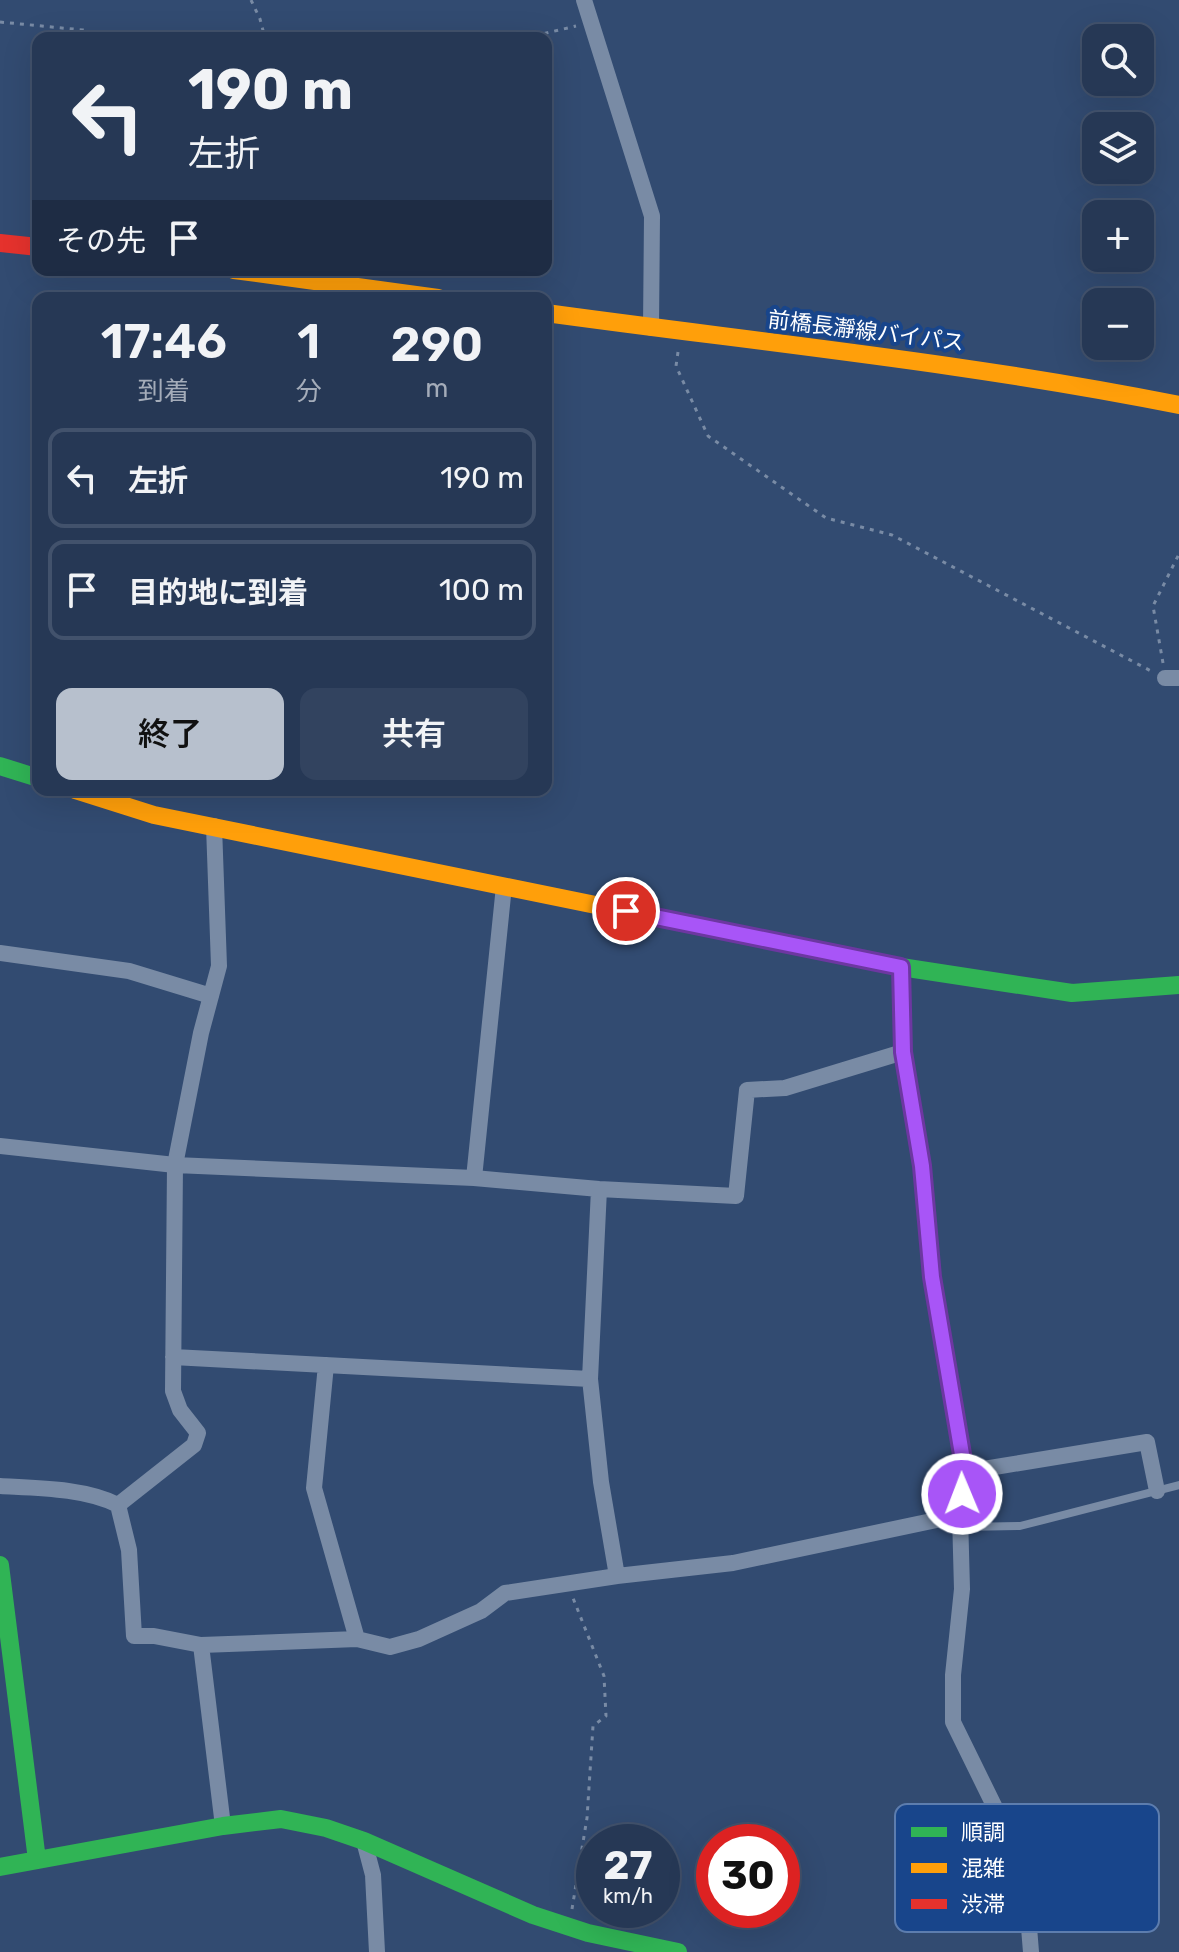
<!DOCTYPE html>
<html lang="ja">
<meta charset="utf-8">
<style>
:root{--surface:#263855;--page:#32435f;--text:#f1f3f6;--muted:#a4acb9;--line:#42526c;--accent:#b7c0cd}
body{margin:0;font-family:Rubik,"Noto Sans JP",sans-serif;background:var(--page);color:var(--text);height:100vh;display:flex;flex-direction:column;font-size:30px;white-space:nowrap}
*{box-sizing:border-box;margin:0}
p{font-size:26px;color:var(--muted)}
.icon{flex:none;width:44px;height:44px;fill:none;stroke:currentColor;stroke-width:2;stroke-linecap:round;stroke-linejoin:round}
.map{position:relative;flex:1;overflow:hidden}
.side{position:absolute;left:32px;top:292px;width:520px;height:504px;display:flex;flex-direction:column;background:var(--surface);border-radius:16px;box-shadow:0 8px 32px #0002,0 0 0 2px var(--line)}
.side>*{flex:none}
.top-card{position:absolute;left:32px;top:32px;width:520px;height:244px;border-radius:16px;box-shadow:0 8px 32px #0002,0 0 0 2px var(--line);background:#263855;color:var(--text);overflow:hidden}
.fabs{position:absolute;left:1082px;top:24px;display:grid;gap:16px}
.fabs a{display:grid;place-items:center;width:72px;height:72px;border-radius:16px;background:var(--surface);box-shadow:0 8px 32px #0002,0 0 0 2px var(--line);font-size:40px}
.speed{position:absolute;left:576px;top:1824px;display:flex;gap:16px;font-size:40px;font-weight:700;text-align:center}
.speed>*{display:grid;place-content:center;width:104px;height:104px;border-radius:50%;background:var(--surface);box-shadow:0 8px 32px #0002,0 0 0 2px var(--line);line-height:1}
.speed small{font-size:20px;font-weight:400}
.speed .limit{border:12px solid #d22;background:#fff;color:#111}
.pin{position:absolute;display:grid;place-items:center;width:68px;height:68px;color:#fff;margin:-34px;border:4px solid #fff;border-radius:50%;box-shadow:0 2px 8px #0007}
.me{position:absolute;width:88px;margin:-44px;rotate:359deg;stroke-linejoin:round;filter:drop-shadow(0 0 6px #0008)}
.turn{display:flex;align-items:center;gap:28px;height:168px;padding:0 24px;font-size:36px}
.turn .icon{width:104px;height:104px;stroke-width:2.5}
.turn b{display:block;font-size:56px;line-height:68px}
.then{display:flex;align-items:center;height:76px;padding:0 24px;background:#0003;gap:16px;font-size:30px}
.eta{display:flex;justify-content:space-evenly;align-items:center;height:136px;text-align:center}
.eta b{font-size:48px;font-weight:600;line-height:56px}
.primary-button{display:flex;gap:16px;margin-top:auto;padding:16px 24px}
.primary-button a{flex:1;height:92px;border-radius:16px;background:var(--accent);color:#111;font-size:32px;font-weight:600;line-height:92px;text-align:center}
.primary-button a+a{background:var(--page);color:var(--text)}
ul{padding:0;list-style:none}
li{display:flex;align-items:center;gap:24px;height:100px;margin:0 16px 12px;padding:0 8px;border:4px solid var(--line);border-radius:16px}
li div{flex:1}
li b{display:block;font-size:30px}
li em{font-style:normal}
.map>svg:first-child{display:block}
.lines{fill:none;stroke-linecap:round;stroke-linejoin:round}
.path{stroke:#798ba5;stroke-width:3;stroke-dasharray:4 6;stroke-linecap:butt}
.lane{stroke:#798ba5;stroke-width:8}
.street{stroke:#798ba5;stroke-width:16}
.fast{stroke:#30b455;stroke-width:18}
.slow{stroke:#ff9f0a;stroke-width:18}
.jam{stroke:#e5322d;stroke-width:18}
.route-casing{stroke:#6d37a1;stroke-width:20}
.route{stroke:#a855f7;stroke-width:14}
.labels{text-anchor:middle;dominant-baseline:central;stroke-width:8;stroke-linejoin:round;paint-order:stroke}
.street-label{font-size:22px;fill:#fff;stroke:#18458b}
.key{fill:#18458b;stroke:#5d7dae;stroke-width:2}
.key-label{font-size:22px;fill:#fff}
</style>
<div class="map">
<svg width="1179" height="1952" viewBox="0 0 1179 1952">
<rect width="100%" height="100%" fill="#324b71"/>
<g class="lines">
<path class="path" d="M 251,0 L 260,19 L 265,38
M 0,22 L 83,30 L 109,38
M 525,38 L 576,26
M 678,352 L 676,366 L 708,436 L 826,518 L 892,535 L 1151,671
M 1163,663 L 1153,606 L 1179,554
M 572,1909 L 587,1818 L 593,1726 L 606,1716 L 604,1676 L 573,1598"/>
<path class="lane" d="M 961,1527 L 1020,1526 L 1179,1485"/>
<path class="street" d="M 584,0 L 652,216 L 651,328
M 1165,678 L 1179,678
M 0,953 L 129,971 L 211,996
M 901,967 L 903,1052 L 922,1166 L 932,1277 L 965,1472 L 960,1515 L 962,1589 L 953,1675 L 953,1722 L 1006,1830 L 1025,1878 L 1031,1952
M 0,1146 L 175,1165 L 474,1178 L 599,1189 L 736,1196 L 747,1090 L 785,1088 L 903,1052
M 474,1178 L 504,886
M 599,1189 L 590,1379 L 601,1482 L 617,1576
M 173,1357 L 590,1379
M 326,1365 L 314,1488 L 357,1639
M 965,1472 L 1147,1442 L 1157,1491
M 0,1486 C 36,1488 85,1488 118,1505 L 129,1550 L 134,1636 L 154,1636 L 201,1645 L 357,1639 L 390,1647 L 419,1639 L 481,1611 L 505,1593 L 617,1576 L 733,1563 L 960,1515
M 118,1505 L 194,1445 L 198,1433 L 180,1410 L 173,1391 L 175,1165 L 201,1033 L 219,966 L 214,826
M 201,1645 L 223,1826
M 364,1841 L 373,1875 L 377,1952"/>
<path class="fast" d="M 0,766 L 38,778
M 723,931 L 901,967 L 1072,993 L 1179,985
M 0,1565 L 37,1860
M 0,1867 L 223,1826 L 281,1819 L 326,1828 L 364,1841 L 533,1915 L 588,1933 L 678,1952"/>
<path class="slow" d="M 234,270 L 438,298
M 546,313 C 757,342 970,363 1179,405
M 75,790 L 154,815 L 723,931"/>
<path class="jam" d="M 0,243 L 38,247"/>
</g>
<g class="lines">
<g class="route-casing">
<path id="route" d="M 626,911 L 901,967 L 903,1052 L 922,1166 L 932,1277 L 965,1472 L 962,1494"/>
</g>
<use href="#route" class="route"/>
</g>
<g class="labels">
<g class="street-label">
<text transform="translate(866 331) rotate(7)">前橋長瀞線バイパス</text>
</g>
</g>
<rect x="895" y="1804" width="264" height="128" rx="12" class="key"/>
<rect x="911" y="1827" width="36" height="10" fill="#30b455"/>
<rect x="911" y="1863" width="36" height="10" fill="#ff9f0a"/>
<rect x="911" y="1899" width="36" height="10" fill="#e5322d"/>
<g class="key-label">
<text x="961" y="1840">順調</text>
<text x="961" y="1876">混雑</text>
<text x="961" y="1912">渋滞</text>
</g>
</svg>
<div class="fabs">
<a><svg class="icon" aria-label="search" viewBox="0 0 24 24"><circle cx="10" cy="10" r="6"/><path d="M15 15l6 6"/></svg></a>
<a><svg class="icon" aria-label="layers" viewBox="0 0 24 24"><path d="M12 4l9 5-9 5-9-5zM3 14l9 5 9-5"/></svg></a>
<a>+</a>
<a>−</a>
</div>
<div class="speed"><div>27<small>km/h</small></div><div class="limit">30</div></div>
<div class="pin" style="left:626px;top:911px;background:#d93025"><svg class="icon" aria-label="arrive" viewBox="0 0 24 24"><path d="M6 21V4h12l-3 4 3 4H6"/></svg></div>
<svg class="me" style="left:962px;top:1494px" viewBox="-20 -20 40 40"><circle r="17" fill="#a855f7" stroke="#fff" stroke-width="3"/><path d="M0-11L8 9 0 5-8 9z" fill="#fff"/></svg>
<div class="top-card">
<div class="turn"><svg class="icon" aria-label="left" viewBox="0 0 24 24"><path d="M17 20v-9H6M10 6l-5 5 5 5"/></svg><div><b>190 m</b>左折</div></div>
<div class="then">その先<svg class="icon" aria-label="arrive" viewBox="0 0 24 24"><path d="M6 21V4h12l-3 4 3 4H6"/></svg></div>
</div>
<section class="side">
<div class="eta">
<div><b>17:46</b><p>到着</p></div>
<div><b>1</b><p>分</p></div>
<div><b>290</b><p>m</p></div>
</div>
<ul>
<li><svg class="icon" aria-label="left" viewBox="0 0 24 24"><path d="M17 20v-9H6M10 6l-5 5 5 5"/></svg><div><b>左折</b></div><em>190 m</em></li>
<li><svg class="icon" aria-label="arrive" viewBox="0 0 24 24"><path d="M6 21V4h12l-3 4 3 4H6"/></svg><div><b>目的地に到着</b></div><em>100 m</em></li>
</ul>
<div class="primary-button"><a>終了</a><a>共有</a></div>
</section>
</div>
